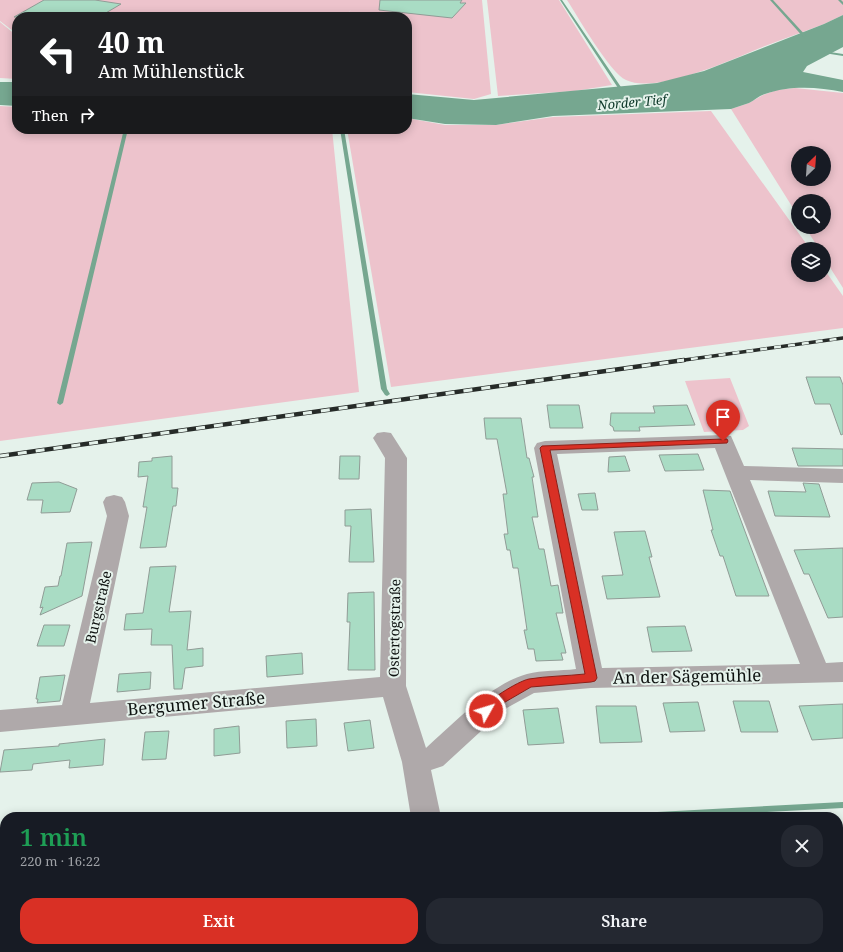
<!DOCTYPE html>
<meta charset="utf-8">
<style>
:root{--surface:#171b24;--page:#242831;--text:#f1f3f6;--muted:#9ea1a6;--accent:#d93025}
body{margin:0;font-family:"Noto Serif",serif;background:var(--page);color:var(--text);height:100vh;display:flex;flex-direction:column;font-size:15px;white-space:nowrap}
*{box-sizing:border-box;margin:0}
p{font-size:13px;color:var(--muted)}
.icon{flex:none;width:22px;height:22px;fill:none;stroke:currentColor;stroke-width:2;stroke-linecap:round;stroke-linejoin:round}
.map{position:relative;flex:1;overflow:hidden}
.side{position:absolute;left:0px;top:812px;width:843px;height:140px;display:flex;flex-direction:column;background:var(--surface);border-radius:16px 16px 0 0;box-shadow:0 2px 10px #0003}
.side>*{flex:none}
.hud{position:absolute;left:12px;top:12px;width:400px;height:122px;border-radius:16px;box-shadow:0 2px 10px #0003;background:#202124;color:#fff;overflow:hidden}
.needle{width:26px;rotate:25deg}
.controls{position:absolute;left:791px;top:146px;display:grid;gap:8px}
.controls a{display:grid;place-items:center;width:40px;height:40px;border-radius:50%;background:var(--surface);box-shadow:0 2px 10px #0003;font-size:20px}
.pin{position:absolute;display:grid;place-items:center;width:34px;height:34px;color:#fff;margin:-41px -17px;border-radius:50% 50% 50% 0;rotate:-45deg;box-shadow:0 0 4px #0007}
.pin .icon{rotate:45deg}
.me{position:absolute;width:44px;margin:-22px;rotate:51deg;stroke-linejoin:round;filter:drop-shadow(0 0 3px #0008)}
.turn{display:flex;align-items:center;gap:14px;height:84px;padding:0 20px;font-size:18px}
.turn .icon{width:52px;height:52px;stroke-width:2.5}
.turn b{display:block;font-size:28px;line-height:34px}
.then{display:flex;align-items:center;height:38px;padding:0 20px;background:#0003;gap:8px;font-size:15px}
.round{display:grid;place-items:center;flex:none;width:42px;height:42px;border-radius:16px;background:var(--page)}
.overview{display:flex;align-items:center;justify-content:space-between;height:68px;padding:0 20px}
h1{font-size:24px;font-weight:600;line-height:30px;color:#1e9e55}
.action{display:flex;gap:8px;margin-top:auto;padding:8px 20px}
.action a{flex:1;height:46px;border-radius:16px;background:var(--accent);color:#fff;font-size:16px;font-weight:600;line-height:46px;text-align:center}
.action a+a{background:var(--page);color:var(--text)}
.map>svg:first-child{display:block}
.green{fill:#edc3cc;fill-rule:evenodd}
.water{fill:#76a790}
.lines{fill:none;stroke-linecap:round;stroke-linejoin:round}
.stream{fill:#76a790;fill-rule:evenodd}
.building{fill:#a9dcc4;stroke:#909c96}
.minor{fill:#afa9aa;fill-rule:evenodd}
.rail-far1-casing{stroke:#262b28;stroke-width:3.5}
.rail-casing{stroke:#262b28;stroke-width:4.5}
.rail-far1{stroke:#e5f2eb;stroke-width:2.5;stroke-dasharray:7;stroke-linecap:butt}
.rail{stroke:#e5f2eb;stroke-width:3;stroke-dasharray:9;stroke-linecap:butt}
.route{fill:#d93025;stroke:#8d1f18}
.labels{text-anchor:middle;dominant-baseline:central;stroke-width:4;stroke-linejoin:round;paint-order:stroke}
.far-water-label{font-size:13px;font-style:italic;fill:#0c3728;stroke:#e5f2eb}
.street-label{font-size:14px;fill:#0e1210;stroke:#e5f2eb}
.near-street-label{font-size:17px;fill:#0e1210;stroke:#e5f2eb}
</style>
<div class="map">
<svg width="843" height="952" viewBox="0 0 843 952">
<rect width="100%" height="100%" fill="#e5f2eb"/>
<path class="green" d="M 0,0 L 482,0 L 491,94 L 474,99 L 407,92 L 407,17 L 344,17 L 351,10 L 343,17 L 17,17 L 17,34 L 0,21 Z
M 487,0 L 559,0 L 612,85 L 575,91 L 498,96 Z
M 567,0 L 843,0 L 843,15 L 824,24 C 805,31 784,39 765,46 C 734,58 657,95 626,80 C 610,73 578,17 567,0 Z
M 0,22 L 17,36 L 17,79 L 0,78 Z
M 795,88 L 843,93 L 843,288 L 824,258 L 824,249 L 819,249 L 805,227 L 824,227 L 824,201 L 798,201 L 798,216 L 731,109 L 749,103 L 763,95 L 777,90 ZM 798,153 L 824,153 L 824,179 L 798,179 Z
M 0,106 L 17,107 L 17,129 L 332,129 L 359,392 L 0,441 Z
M 711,111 L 810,249 L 798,249 L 798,275 L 824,275 L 824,269 L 843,296 L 843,328 L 391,387 L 347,129 L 407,129 L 407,118 L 445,125 L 496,125 L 553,117 Z
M 730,378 L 749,426 L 743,430 L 704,432 L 685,381 Z"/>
<path class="water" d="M 843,15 L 843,47 L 807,66 L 803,72 L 843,80 L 843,92 C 818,87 790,85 765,94 C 759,96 755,100 749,103 C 743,105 737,107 731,109 L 553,116 L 496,125 L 445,124 L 407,118 L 407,94 L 474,100 L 657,83 L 704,71 L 824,24 Z
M 0,82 L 17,82 L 17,106 L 0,105 Z"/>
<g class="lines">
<path class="stream" d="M 560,0 L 562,0 L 625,93 L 624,94 L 622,94 Z
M 770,0 L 773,0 L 807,37 L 807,39 L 805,39 Z
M 838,0 L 841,0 L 843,2 L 843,5 Z
M 823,51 L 843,54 L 843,56 L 824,53 L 822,52 Z
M 124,129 L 128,129 L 63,403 L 60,405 L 57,403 Z
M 340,129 L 344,129 L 387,389 L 390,394 L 387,396 L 385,395 L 381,389 Z
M 843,802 L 843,808 L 676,817 L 616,817 L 617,815 L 620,814 Z
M 0,843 L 5,843 L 5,849 L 0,849 Z
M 550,947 L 558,947 L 559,952 L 551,952 Z"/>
</g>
<path class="building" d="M 44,0 L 95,0 L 121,4 L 99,17 L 14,17 Z
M 380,0 L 462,0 L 460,3 L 466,3 L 452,18 L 379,10 Z
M 806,377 L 840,377 L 843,385 L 843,434 L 841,435 L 830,404 L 815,404 Z
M 547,405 L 579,405 L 583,428 L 550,428 Z
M 687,405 L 695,425 L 639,427 L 640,431 L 614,431 L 613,427 L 610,425 L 611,413 L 655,413 L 653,406 Z
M 484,418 L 521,418 L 527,458 L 529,458 L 534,477 L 532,477 L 538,517 L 532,517 L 539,549 L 544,549 L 551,586 L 558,585 L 563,613 L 556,613 L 566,653 L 561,653 L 563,660 L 536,661 L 534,649 L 528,649 L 524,630 L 527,630 L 518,568 L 513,568 L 510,550 L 507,550 L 504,534 L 508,534 L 503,494 L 507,494 L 497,439 L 486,439 Z
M 792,448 L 843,449 L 843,466 L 798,466 Z
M 698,454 L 704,470 L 665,471 L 659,455 Z
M 172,456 L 172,488 L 178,488 L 176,506 L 173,506 L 166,547 L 140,548 L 147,507 L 143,507 L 148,476 L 138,477 L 139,462 L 152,461 L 152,458 Z
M 340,456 L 360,456 L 359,479 L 339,479 Z
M 625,456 L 630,471 L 608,472 L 609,457 Z
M 59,482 L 77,489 L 70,512 L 41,513 L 43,500 L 27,500 L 32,483 Z
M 803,483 L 819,484 L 830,517 L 775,516 L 768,491 L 806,492 Z
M 703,490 L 730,491 L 769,596 L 736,596 L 723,556 L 720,556 L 711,530 L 713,530 Z
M 595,493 L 598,510 L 582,510 L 578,494 Z
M 371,509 L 374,562 L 349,562 L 351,526 L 345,526 L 345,510 Z
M 645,531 L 652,557 L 649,557 L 660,597 L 607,599 L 602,576 L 623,575 L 614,532 Z
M 92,542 L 82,596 L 40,615 L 43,607 L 40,608 L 45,587 L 58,586 L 60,576 L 61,576 L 67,543 Z
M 843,548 L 843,617 L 828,618 L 809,574 L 804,574 L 794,550 Z
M 176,566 L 169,612 L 191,611 L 187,650 L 203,648 L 203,666 L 185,668 L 182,689 L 174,689 L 172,645 L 151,645 L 152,629 L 124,630 L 126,614 L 143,613 L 150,567 Z
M 374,592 L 375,670 L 348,670 L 350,622 L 347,622 L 348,593 Z
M 44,625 L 70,625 L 64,646 L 37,646 Z
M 685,626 L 692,651 L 652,652 L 647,627 Z
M 302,653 L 303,674 L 267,677 L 266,656 Z
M 151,672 L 150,689 L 117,692 L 119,674 Z
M 65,675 L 60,701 L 37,703 L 38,699 L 36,699 L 40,677 Z
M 733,701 L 769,701 L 778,732 L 741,732 Z
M 698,702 L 705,731 L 670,732 L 663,703 Z
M 843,704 L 843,738 L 812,740 L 799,706 Z
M 596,706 L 636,706 L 642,742 L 600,743 Z
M 558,708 L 564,743 L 528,745 L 523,710 Z
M 316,719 L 317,746 L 287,748 L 286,721 Z
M 370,720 L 374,748 L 348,751 L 344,723 Z
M 239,726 L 240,753 L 214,756 L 214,729 Z
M 169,731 L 166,759 L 142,760 L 145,732 Z
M 105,739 L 103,765 L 69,768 L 70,760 L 33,764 L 32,770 L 0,772 L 4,750 L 59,746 L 59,744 Z"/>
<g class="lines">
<path class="minor" d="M 384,432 L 391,433 L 407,458 L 406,686 L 426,748 C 453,724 492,683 527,674 C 542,670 560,671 576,669 L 534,448 L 537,443 L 545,441 L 723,435 L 731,436 L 744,466 L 843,469 L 843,483 L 750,480 L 826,663 L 843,662 L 843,682 L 591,688 L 534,693 L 505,709 L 443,766 L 431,770 L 441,817 L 411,817 L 402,762 L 383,697 L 0,732 L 0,710 L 62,705 L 107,516 L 103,502 L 106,497 L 114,495 L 122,497 L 125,502 L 129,516 L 90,703 L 380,677 L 385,458 L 373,438 L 377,433 ZM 715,448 L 800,664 L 602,668 L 557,454 Z
M 435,947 L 467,947 L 468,952 L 436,952 Z"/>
<g class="rail-far1-casing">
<path id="rail-far1" d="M 677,361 L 843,338"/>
</g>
<g class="rail-casing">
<path id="rail" d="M 0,456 L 684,360"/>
</g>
<use href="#rail-far1" class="rail-far1"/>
<use href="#rail" class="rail"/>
</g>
<path class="route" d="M 723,439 L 727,439 L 728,441 L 727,443 L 550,450 L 597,678 L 595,681 L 591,682 L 531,687 L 500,705 L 490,714 L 486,715 L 482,714 L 480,711 C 485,702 518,681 529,679 C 547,676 567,676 585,674 L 540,448 L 542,446 Z"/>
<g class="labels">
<g class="far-water-label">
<text transform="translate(632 102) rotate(-5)">Norder Tief</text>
</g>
<g class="street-label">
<text transform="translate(98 607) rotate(-77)">Burgstraße</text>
<text transform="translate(394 628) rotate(-89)">Ostertogstraße</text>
</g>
<g class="near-street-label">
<text transform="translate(687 676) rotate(-1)">An der Sägemühle</text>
<text transform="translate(196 703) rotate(-5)">Bergumer Straße</text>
</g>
</g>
</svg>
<div class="controls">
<a><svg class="needle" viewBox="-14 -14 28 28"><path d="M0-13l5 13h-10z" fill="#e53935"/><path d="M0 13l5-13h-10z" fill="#9ea1a6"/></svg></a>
<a><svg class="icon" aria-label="search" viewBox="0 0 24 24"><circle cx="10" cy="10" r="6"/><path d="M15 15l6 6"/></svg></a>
<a><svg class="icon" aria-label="layers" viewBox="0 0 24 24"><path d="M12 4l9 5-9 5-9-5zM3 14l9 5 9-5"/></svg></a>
</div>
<div class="pin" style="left:723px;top:441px;background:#d93025"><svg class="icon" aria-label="arrive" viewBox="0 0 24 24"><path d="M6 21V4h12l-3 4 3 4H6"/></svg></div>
<svg class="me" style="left:486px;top:711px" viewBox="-20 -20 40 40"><circle r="17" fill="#d93025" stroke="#fff" stroke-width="3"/><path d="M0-11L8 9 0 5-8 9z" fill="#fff"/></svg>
<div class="hud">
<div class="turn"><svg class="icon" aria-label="left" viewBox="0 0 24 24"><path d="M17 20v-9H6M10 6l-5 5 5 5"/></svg><div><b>40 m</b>Am Mühlenstück</div></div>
<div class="then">Then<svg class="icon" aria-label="right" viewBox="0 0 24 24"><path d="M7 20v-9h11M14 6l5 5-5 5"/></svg></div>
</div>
<section class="side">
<div class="overview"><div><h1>1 min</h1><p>220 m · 16:22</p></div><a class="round"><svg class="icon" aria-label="close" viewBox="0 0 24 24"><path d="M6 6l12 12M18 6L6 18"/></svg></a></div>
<div class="action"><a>Exit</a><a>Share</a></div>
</section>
</div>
